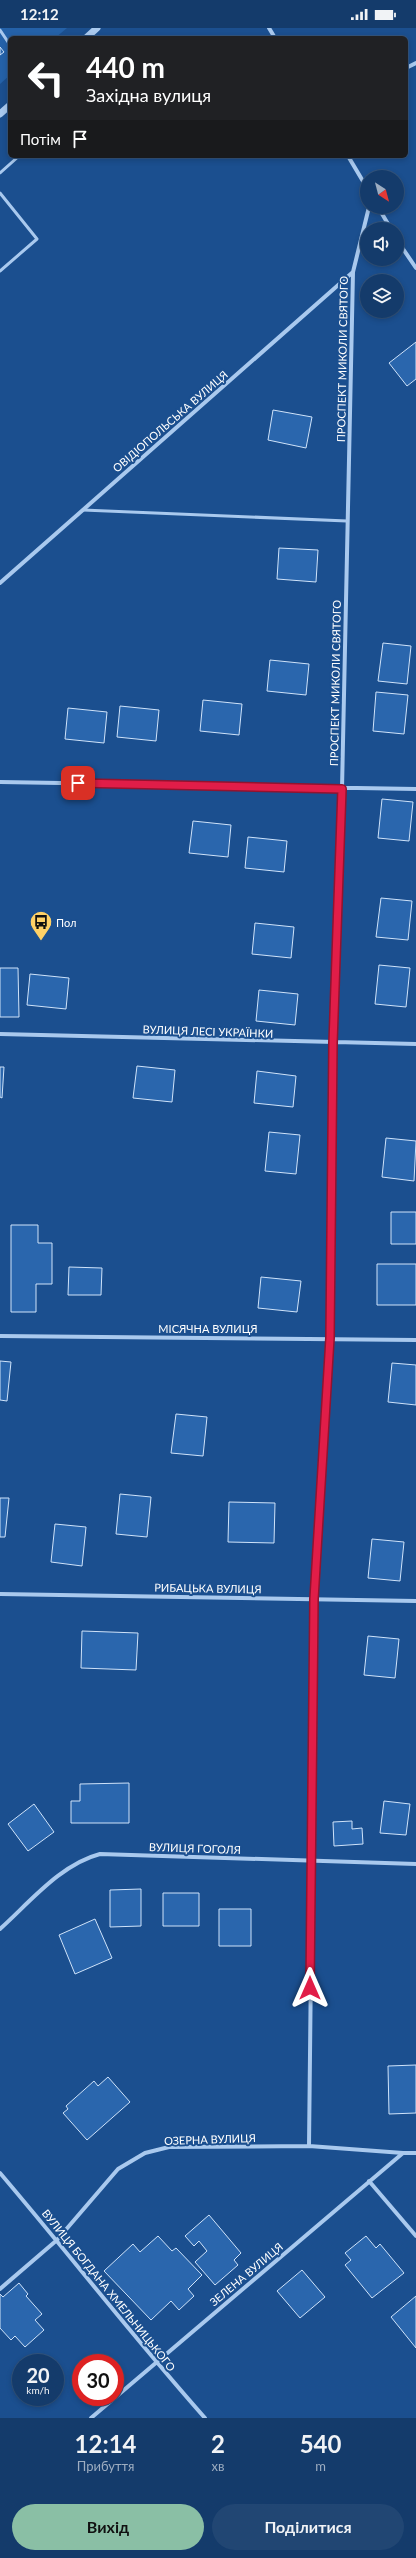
<!DOCTYPE html>
<html lang="uk">
<meta charset="utf-8">
<style>
:root{--surface:#143b6b;--page:#214673;--text:#f1f3f6;--muted:#9dadc1;--line:#33557e;--accent:#8abfa5}
body{margin:0;font-family:Lato,sans-serif;background:var(--page);color:var(--text);height:100vh;display:flex;flex-direction:column;font-size:15px;white-space:nowrap}
*{box-sizing:border-box;margin:0}
p{font-size:13px;color:var(--muted)}
.icon{flex:none;width:22px;height:22px;fill:none;stroke:currentColor;stroke-width:2;stroke-linecap:round;stroke-linejoin:round}
.map{position:relative;height:2390px;overflow:hidden}
.panel{display:flex;flex-direction:column;background:var(--surface);flex:1}
.panel>*{flex:none}
.banner{position:absolute;left:8px;top:8px;width:400px;height:122px;border-radius:6px;box-shadow:0 2px 6px #0003,0 0 0 1px var(--line);background:#202124;color:#fff;overflow:hidden}
.needle{width:26px;rotate:144deg}
.buttons{position:absolute;left:360px;top:142px;display:grid;gap:8px}
.buttons a{display:grid;place-items:center;width:44px;height:44px;border-radius:50%;background:var(--surface);box-shadow:0 2px 6px #0003,0 0 0 1px var(--line);font-size:20px}
.speed{position:absolute;left:12px;top:2326px;display:flex;gap:8px;font-size:20px;font-weight:700;text-align:center}
.speed>*{display:grid;place-content:center;width:52px;height:52px;border-radius:50%;background:var(--surface);box-shadow:0 2px 6px #0003,0 0 0 1px var(--line);line-height:1}
.speed small{font-size:10px;font-weight:400}
.speed .limit{border:6px solid #d22;background:#fff;color:#111}
.pin{position:absolute;display:grid;place-items:center;width:34px;height:34px;color:#fff;margin:-17px;border-radius:8px;box-shadow:0 2px 6px #0006}
.me{position:absolute;width:44px;margin:-22px;rotate:0deg;stroke-linejoin:round;filter:drop-shadow(0 0 3px #0008)}
.turn{display:flex;align-items:center;gap:14px;height:84px;padding:0 12px;font-size:18px}
.turn .icon{width:52px;height:52px;stroke-width:2.5}
.turn b{display:block;font-size:28px;line-height:34px}
.then{display:flex;align-items:center;height:38px;padding:0 12px;background:#0003;gap:8px;font-size:15px}
.eta{display:flex;justify-content:space-evenly;align-items:center;height:68px;text-align:center}
.eta b{font-size:24px;font-weight:700;line-height:28px}
.button{display:flex;gap:8px;margin-top:auto;padding:8px 12px}
.button a{flex:1;height:46px;border-radius:24px;background:var(--accent);color:#111;font-size:16px;font-weight:700;line-height:46px;text-align:center}
.button a+a{background:var(--page);color:var(--text)}
.status{display:flex;justify-content:space-between;align-items:center;height:28px;padding:0 20px;background:var(--surface);direction:ltr}
.status svg{height:11px;fill:currentColor}
.map>svg:first-child{display:block}
.green{fill:#2461a8}
.building{fill:#2a66ad;stroke:#cfe3fa}
.lines{fill:none;stroke-linecap:round;stroke-linejoin:round}
.service{stroke:#a9c9ee;stroke-width:3}
.minor{stroke:#a9c9ee;stroke-width:4}
.tertiary{stroke:#a9c9ee;stroke-width:7}
.route-casing{stroke:#92132f;stroke-width:10}
.route{stroke:#e11d48;stroke-width:7}
.labels{text-anchor:middle;dominant-baseline:central;stroke-width:4;stroke-linejoin:round;paint-order:stroke}
.street-label{font-size:11px;fill:#fff;stroke:#1b4f8f}
.poi-label{font-size:11px;fill:#fff;stroke:#1b4f8f;text-anchor:start}
</style>
<div class="status"><b>12:12</b><svg viewBox="0 0 49 12"><path d="M0 12V9h3v3zM5 12V6h3v6zM10 12V3h3v9zM15 12V0h3v12zM26 1h20v11H26zM47 4h2v5h-2z"/></svg></div>
<div class="map">
<svg width="416" height="2390" viewBox="0 0 416 2390">
<rect width="100%" height="100%" fill="#1b4f8f"/>
<path class="green" d="M 0,0 L 67,0 L 55,10 L 10,10 L 10,47 L 0,56 Z"/>
<path class="building" d="M 0,19 L 4,24 L 0,27 Z
M 416,314 L 416,351 L 407,358 L 389,335 Z
M 273,382 L 312,389 L 306,420 L 268,412 Z
M 279,520 L 318,522 L 316,554 L 277,551 Z
M 383,615 L 411,618 L 407,656 L 378,653 Z
M 270,632 L 309,636 L 306,667 L 267,663 Z
M 376,664 L 408,667 L 404,706 L 373,703 Z
M 203,672 L 242,676 L 239,707 L 200,703 Z
M 120,678 L 159,682 L 156,713 L 117,709 Z
M 68,680 L 107,684 L 104,715 L 65,711 Z
M 382,771 L 413,774 L 409,813 L 378,810 Z
M 193,793 L 231,797 L 228,829 L 189,825 Z
M 248,809 L 287,813 L 284,844 L 245,840 Z
M 381,870 L 412,873 L 408,912 L 376,909 Z
M 255,895 L 294,899 L 291,930 L 252,926 Z
M 379,937 L 410,940 L 406,979 L 375,976 Z
M 0,940 L 18,940 L 19,989 L 0,989 Z
M 30,946 L 69,950 L 66,981 L 27,977 Z
M 259,962 L 298,966 L 295,997 L 256,993 Z
M 137,1038 L 175,1042 L 172,1074 L 133,1070 Z
M 0,1039 L 4,1039 L 2,1070 L 0,1069 Z
M 257,1043 L 296,1048 L 293,1079 L 254,1075 Z
M 269,1104 L 300,1107 L 296,1146 L 265,1143 Z
M 386,1110 L 416,1113 L 414,1153 L 382,1149 Z
M 391,1184 L 416,1184 L 416,1216 L 391,1216 Z
M 11,1197 L 38,1197 L 38,1215 L 52,1215 L 52,1256 L 36,1256 L 36,1284 L 11,1284 Z
M 377,1236 L 416,1236 L 416,1277 L 377,1277 Z
M 69,1239 L 102,1240 L 101,1267 L 68,1267 Z
M 261,1249 L 301,1253 L 297,1284 L 258,1280 Z
M 0,1333 L 11,1334 L 7,1373 L 0,1372 Z
M 392,1335 L 416,1337 L 416,1377 L 388,1374 Z
M 176,1386 L 207,1389 L 203,1428 L 171,1425 Z
M 120,1466 L 151,1469 L 147,1509 L 116,1506 Z
M 0,1470 L 9,1470 L 5,1509 L 0,1509 Z
M 229,1474 L 275,1475 L 274,1515 L 228,1514 Z
M 55,1496 L 86,1499 L 82,1538 L 51,1534 Z
M 372,1511 L 404,1514 L 400,1553 L 368,1550 Z
M 82,1603 L 138,1605 L 136,1642 L 81,1640 Z
M 368,1608 L 399,1611 L 395,1650 L 364,1647 Z
M 129,1755 L 129,1795 L 71,1795 L 71,1773 L 80,1773 L 80,1756 Z
M 384,1773 L 410,1776 L 406,1807 L 380,1805 Z
M 34,1776 L 54,1804 L 28,1823 L 8,1796 Z
M 352,1793 L 352,1801 L 362,1800 L 363,1816 L 334,1818 L 333,1794 Z
M 141,1861 L 141,1898 L 110,1899 L 110,1862 Z
M 163,1865 L 199,1865 L 199,1898 L 163,1898 Z
M 219,1881 L 251,1881 L 251,1918 L 219,1918 Z
M 95,1891 L 112,1930 L 75,1946 L 59,1907 Z
M 416,2037 L 416,2085 L 389,2086 L 388,2038 Z
M 108,2049 L 130,2074 L 87,2112 L 63,2085 L 68,2081 L 66,2078 L 94,2053 L 98,2058 Z
M 209,2187 L 241,2225 L 234,2232 L 238,2237 L 215,2257 L 195,2234 L 207,2223 L 199,2213 L 194,2218 L 185,2208 Z
M 158,2208 L 172,2223 L 176,2220 L 202,2247 L 188,2261 L 194,2268 L 179,2282 L 171,2273 L 151,2292 L 104,2243 L 133,2216 L 140,2224 Z
M 366,2208 L 376,2220 L 380,2216 L 404,2245 L 372,2270 L 345,2237 L 351,2232 L 345,2225 Z
M 302,2242 L 325,2269 L 300,2290 L 277,2263 Z
M 19,2255 L 28,2266 L 26,2268 L 42,2286 L 35,2292 L 44,2302 L 25,2319 L 15,2308 L 11,2312 L 0,2300 L 0,2266 L 3,2269 Z
M 416,2268 L 416,2320 L 391,2289 Z"/>
<g class="lines">
<path class="service" d="M 0,2 L 10,17
M 0,145 L 19,128
M 0,165 L 37,211 L 0,243
M 83,482 L 347,493"/>
<path class="minor" d="M 269,0 L 275,10
M 406,40 L 416,35
M 348,128 L 367,160
M 378,179 L 391,201
M 397,212 L 416,240
M 0,555 L 353,244
M 0,754 L 416,761
M 0,1006 L 416,1016
M 0,1308 L 416,1312
M 0,1566 L 416,1573
M 0,1901 C 30,1874 61,1836 100,1826 L 416,1836
M 309,2118 L 315,1571 L 330,1310 L 333,1015 L 342,761 L 353,244 L 369,179
M 0,2145 C 69,2226 134,2310 205,2390
M 369,2153 L 416,2208
M 0,2261 L 57,2212 L 118,2141 L 145,2125 L 169,2119 L 309,2118 L 403,2125
M 91,2390 L 403,2125 L 416,2125"/>
<path class="tertiary" d="M 86,10 L 97,0
M 0,86 L 10,77"/>
</g>
<g class="lines">
<g class="route-casing">
<path id="route" d="M 78,755 L 342,761 L 333,1015 L 330,1310 L 314,1571 L 310,1960"/>
</g>
<use href="#route" class="route"/>
</g>
<defs>
<g id="bus-pin" transform="scale(1.15)"><path d="M0 17L-7.5 6A9.5 9.5 0 1 1 7.5 6Z" fill="#ffd166" stroke="#1b4f8f"/><path d="M-5-6H5V4H4V6H2V4H-2V6H-4V4H-5ZM-3.5-4V0h7V-4ZM-3.5 1.2v1.5H-2V1.2ZM2 1.2v1.5H3.5V1.2Z" fill="#111"/></g>
</defs>
<g fill-rule="evenodd">
<use href="#bus-pin" x="41" y="894"/>
</g>
<g class="labels">
<g class="street-label">
<text transform="translate(342 331) rotate(-89)">ПРОСПЕКТ МИКОЛИ СВЯТОГО</text>
<text transform="translate(170 393) rotate(-41)">ОВІДІОПОЛЬСЬКА ВУЛИЦЯ</text>
<text transform="translate(335 655) rotate(-89)">ПРОСПЕКТ МИКОЛИ СВЯТОГО</text>
<text transform="translate(208 1003) rotate(2)">ВУЛИЦЯ ЛЕСІ УКРАЇНКИ</text>
<text x="208" y="1300">МІСЯЧНА ВУЛИЦЯ</text>
<text transform="translate(208 1560) rotate(1)">РИБАЦЬКА ВУЛИЦЯ</text>
<text transform="translate(195 1820) rotate(2)">ВУЛИЦЯ ГОГОЛЯ</text>
<text transform="translate(210 2111) rotate(-2)">ОЗЕРНА ВУЛИЦЯ</text>
<text transform="translate(246 2246) rotate(-40)">ЗЕЛЕНА ВУЛИЦЯ</text>
<text transform="translate(109 2262) rotate(51)">ВУЛИЦЯ БОГДАНА ХМЕЛЬНИЦЬКОГО</text>
</g>
<g class="poi-label">
<text x="56" y="894">Пол</text>
</g>
</g>
</svg>
<div class="buttons">
<a><svg class="needle" viewBox="-14 -14 28 28"><path d="M0-13l5 13h-10z" fill="#e53935"/><path d="M0 13l5-13h-10z" fill="#9dadc1"/></svg></a>
<a><svg class="icon" aria-label="sound" viewBox="0 0 24 24"><path d="M4 9h4l5-4v14l-5-4H4zM17 9q2 3 0 6"/></svg></a>
<a><svg class="icon" aria-label="layers" viewBox="0 0 24 24"><path d="M12 4l9 5-9 5-9-5zM3 14l9 5 9-5"/></svg></a>
</div>
<div class="speed"><div>20<small>km/h</small></div><div class="limit">30</div></div>
<div class="pin" style="left:78px;top:755px;background:#d93025"><svg class="icon" aria-label="arrive" viewBox="0 0 24 24"><path d="M6 21V4h12l-3 4 3 4H6"/></svg></div>
<svg class="me" style="left:310px;top:1960px" viewBox="-20 -20 40 40"><path d="M0-17L14 15 0 8-14 15z" fill="#e11d48" stroke="#fff" stroke-width="4"/></svg>
<div class="banner">
<div class="turn"><svg class="icon" aria-label="left" viewBox="0 0 24 24"><path d="M17 20v-9H6M10 6l-5 5 5 5"/></svg><div><b>440 m</b>Західна вулиця</div></div>
<div class="then">Потім<svg class="icon" aria-label="arrive" viewBox="0 0 24 24"><path d="M6 21V4h12l-3 4 3 4H6"/></svg></div>
</div>
</div>
<section class="panel">
<div class="eta">
<div><b>12:14</b><p>Прибуття</p></div>
<div><b>2</b><p>хв</p></div>
<div><b>540</b><p>m</p></div>
</div>
<div class="button"><a>Вихід</a><a>Поділитися</a></div>
</section>
